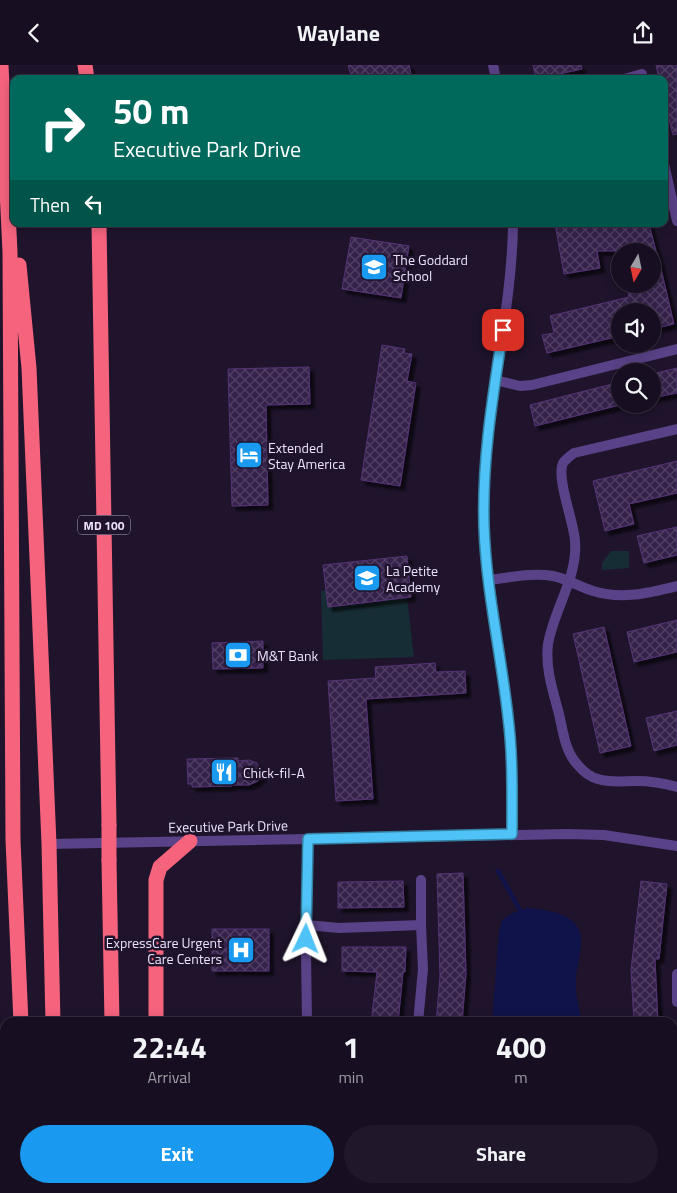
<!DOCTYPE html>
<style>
:root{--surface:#170f21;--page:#20182a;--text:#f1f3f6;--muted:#9e9ca5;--line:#362f3f;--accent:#199af0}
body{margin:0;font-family:"Titillium Web",sans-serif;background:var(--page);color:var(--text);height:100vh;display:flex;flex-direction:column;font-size:19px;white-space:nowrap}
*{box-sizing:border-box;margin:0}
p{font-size:16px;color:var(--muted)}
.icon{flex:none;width:28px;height:28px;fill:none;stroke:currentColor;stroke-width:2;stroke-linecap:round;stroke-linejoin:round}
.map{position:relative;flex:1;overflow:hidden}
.sheet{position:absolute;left:0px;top:952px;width:678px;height:176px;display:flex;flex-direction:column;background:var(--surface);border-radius:15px 15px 0 0;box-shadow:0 2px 12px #0003,0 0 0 1px var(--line)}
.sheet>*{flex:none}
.hud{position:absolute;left:10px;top:10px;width:658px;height:152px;border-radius:10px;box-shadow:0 2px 12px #0003,0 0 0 1px var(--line);background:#00695c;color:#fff;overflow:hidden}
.needle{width:32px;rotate:189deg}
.fabs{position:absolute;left:611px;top:178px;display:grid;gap:10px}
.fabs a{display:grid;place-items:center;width:50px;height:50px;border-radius:50%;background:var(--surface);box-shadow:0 2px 12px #0003,0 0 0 1px var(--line);font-size:25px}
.pin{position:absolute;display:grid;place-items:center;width:42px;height:42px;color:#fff;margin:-21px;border-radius:10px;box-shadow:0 2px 8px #0006}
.me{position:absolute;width:55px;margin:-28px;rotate:2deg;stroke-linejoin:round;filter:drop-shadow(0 0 4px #0008)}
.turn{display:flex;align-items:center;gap:18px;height:105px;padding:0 20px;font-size:22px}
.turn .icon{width:65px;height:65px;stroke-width:2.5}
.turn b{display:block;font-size:35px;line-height:42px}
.then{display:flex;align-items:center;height:48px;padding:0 20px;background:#0003;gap:10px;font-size:19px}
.eta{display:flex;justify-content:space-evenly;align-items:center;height:85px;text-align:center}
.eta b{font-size:30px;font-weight:700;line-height:35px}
.cta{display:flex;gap:10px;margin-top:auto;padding:10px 20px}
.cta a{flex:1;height:58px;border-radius:30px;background:var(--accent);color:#fff;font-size:20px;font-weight:700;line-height:58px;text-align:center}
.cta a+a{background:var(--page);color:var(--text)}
header{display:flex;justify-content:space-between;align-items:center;height:65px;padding:0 20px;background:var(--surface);font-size:22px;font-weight:700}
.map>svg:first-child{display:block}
.park{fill:#172d35}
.water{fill:#0f1349}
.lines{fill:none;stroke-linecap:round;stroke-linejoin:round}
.stream{stroke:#0f1349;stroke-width:4.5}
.building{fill:url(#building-cross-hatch);stroke:#553476;filter:url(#shadow)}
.minor{stroke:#594287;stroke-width:10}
.motorway{stroke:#f5637d;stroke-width:15}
.motorway-bridge{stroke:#f5637d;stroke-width:15}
.route-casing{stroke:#337fa1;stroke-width:12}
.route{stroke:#4fc3f7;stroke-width:9}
.labels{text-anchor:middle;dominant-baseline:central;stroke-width:5;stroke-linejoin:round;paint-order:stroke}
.shield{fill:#1f142c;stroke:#aea3be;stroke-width:1}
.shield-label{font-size:12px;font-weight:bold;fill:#ece0fd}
.poi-label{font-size:14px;fill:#ece0fd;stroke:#1f142c;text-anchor:start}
.street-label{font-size:14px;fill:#ece0fd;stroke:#1f142c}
</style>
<header><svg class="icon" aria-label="back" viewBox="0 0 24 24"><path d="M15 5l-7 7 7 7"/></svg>Waylane<svg class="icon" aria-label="share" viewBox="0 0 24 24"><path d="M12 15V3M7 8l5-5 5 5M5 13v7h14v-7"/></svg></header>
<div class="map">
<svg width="677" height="1128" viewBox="0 0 677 1128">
<defs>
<pattern id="building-cross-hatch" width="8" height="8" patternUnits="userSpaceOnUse" patternTransform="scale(1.25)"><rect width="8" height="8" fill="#36214b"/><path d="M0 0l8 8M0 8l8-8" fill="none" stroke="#534166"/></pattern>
<filter id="shadow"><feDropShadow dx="4.5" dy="4.5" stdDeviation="1" flood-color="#0009"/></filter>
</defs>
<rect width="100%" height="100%" fill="#1f142c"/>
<path class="park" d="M 611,486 L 629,486 L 629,503 L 602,505 L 602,498 Z
M 326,525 L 328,542 L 407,533 L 414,592 L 323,595 L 321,526 Z"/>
<path class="water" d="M 528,843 C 551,845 584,850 581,880 C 580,892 576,904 576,915 C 575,929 579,944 582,957 L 492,957 L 499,866 L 502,855 L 512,848 Z"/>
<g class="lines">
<path class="stream" d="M 498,806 L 520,845
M 491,1128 L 493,1124"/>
</g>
<path class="building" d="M 348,0 L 409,0 L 412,14 L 352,14 Z
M 533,0 L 581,0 L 582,4 L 536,14 Z
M 656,0 L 677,0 L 677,69 L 673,70 L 664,33 L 664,14 L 659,14 Z
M 555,159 L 649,159 L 656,186 L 597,186 L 600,203 L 564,209 Z
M 351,172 L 409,181 L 401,233 L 342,224 Z
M 652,187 L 657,187 L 674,259 L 652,264 L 652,246 L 615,246 L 620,271 L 547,288 L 542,270 L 554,268 L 550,251 L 629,232 L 626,219 L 652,219 Z
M 382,280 L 405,284 L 404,288 L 412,289 L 407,316 L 416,318 L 400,421 L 361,415 Z
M 309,302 L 310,339 L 266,340 L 268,440 L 232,441 L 228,304 Z
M 677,303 L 677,328 L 652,333 L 652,309 Z
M 620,317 L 620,340 L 535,361 L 530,340 Z
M 677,396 L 677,428 L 629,439 L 634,459 L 605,466 L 593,416 Z
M 677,462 L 677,490 L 644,498 L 637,471 Z
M 407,491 L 411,532 L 328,542 L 323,500 Z
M 677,555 L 677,587 L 634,597 L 627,567 Z
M 604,562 L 631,681 L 600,688 L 573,569 Z
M 263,576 L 263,603 L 213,604 L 212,578 Z
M 435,598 L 436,607 L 465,606 L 466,628 L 366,634 L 373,734 L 336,736 L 328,616 L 376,613 L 375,602 Z
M 677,646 L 677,680 L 654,686 L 646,653 Z
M 238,693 L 238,696 L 249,695 L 257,698 L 258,702 L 261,702 L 262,713 L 258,713 L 258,716 L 249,720 L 232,720 L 232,721 L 192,722 L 192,719 L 188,719 L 187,694 Z
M 463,808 L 466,909 L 462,958 L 436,958 L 440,911 L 437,809 Z
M 403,816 L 404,842 L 338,843 L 338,817 Z
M 641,816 L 667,819 L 659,894 L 655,894 L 658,958 L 634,958 L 631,905 Z
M 212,864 L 269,864 L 269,906 L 212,906 Z
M 342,882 L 406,882 L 405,907 L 403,907 L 398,958 L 371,958 L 377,907 L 342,906 Z"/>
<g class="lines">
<path class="minor" d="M 493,0 L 496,14
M 624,14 L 642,9 L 643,14
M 664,99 L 677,156
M 495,315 L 520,321 L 532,320 L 677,284
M 677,364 L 574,388 C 570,391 566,394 563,398 C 556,413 574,457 575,476 C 578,512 554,544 548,579 C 545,603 553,626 559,649 C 563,666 565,686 577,699 C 582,705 589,712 598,714 C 610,718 623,716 636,716 C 650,716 663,718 677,722
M 488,515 C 509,513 532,507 553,511 C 567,514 580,522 593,526 C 622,535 649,528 677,521
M 512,769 C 512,730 513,690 508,651 C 500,577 482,505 484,430 C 485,338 512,250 513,159
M 49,779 L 567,769 L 604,770 L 677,781
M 421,815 L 421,860
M 307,860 L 339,863 L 421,860 L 423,904 L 418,958
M 677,909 L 677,937
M 307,958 L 306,888 L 308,774
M 672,994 L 677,994
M 672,1101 L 677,1101
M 309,1124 L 309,1128
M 631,1124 L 631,1128
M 387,1128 L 389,1124"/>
<path class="motorway" d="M 1,0 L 10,187 L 13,775 L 21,958
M 85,0 L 87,14
M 99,159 L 109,760
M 19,200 L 29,303 L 49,779 L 53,958
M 109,795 L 112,958
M 156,958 L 156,815 L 160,802 L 190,776
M 29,1124 L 29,1128
M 55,1124 L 55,1128
M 115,1124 L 115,1128
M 153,1128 L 153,1124"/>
<path class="motorway-bridge" d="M 109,760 L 109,795"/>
</g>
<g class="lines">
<g class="route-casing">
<path id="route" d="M 306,874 L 308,774 L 512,769 C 512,730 513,691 508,652 C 501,588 486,525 484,461 C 482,394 493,330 503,265"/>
</g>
<use href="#route" class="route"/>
</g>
<defs>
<g id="school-square" transform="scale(1.4375)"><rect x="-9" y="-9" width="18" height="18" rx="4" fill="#199af0" stroke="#1f142c"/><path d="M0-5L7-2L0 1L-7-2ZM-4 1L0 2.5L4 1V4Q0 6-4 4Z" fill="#fff"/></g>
<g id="hotel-square" transform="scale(1.4375)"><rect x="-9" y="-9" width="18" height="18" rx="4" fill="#199af0" stroke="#1f142c"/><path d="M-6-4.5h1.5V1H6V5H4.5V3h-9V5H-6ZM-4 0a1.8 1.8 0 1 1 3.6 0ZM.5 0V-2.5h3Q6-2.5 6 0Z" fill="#fff"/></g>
<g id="bank-square" transform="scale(1.4375)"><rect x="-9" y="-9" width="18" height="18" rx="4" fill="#199af0" stroke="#1f142c"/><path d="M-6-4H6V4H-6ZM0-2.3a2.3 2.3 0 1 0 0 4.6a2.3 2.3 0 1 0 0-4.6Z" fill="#fff"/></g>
<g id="restaurant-square" transform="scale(1.4375)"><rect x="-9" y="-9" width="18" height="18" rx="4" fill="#199af0" stroke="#1f142c"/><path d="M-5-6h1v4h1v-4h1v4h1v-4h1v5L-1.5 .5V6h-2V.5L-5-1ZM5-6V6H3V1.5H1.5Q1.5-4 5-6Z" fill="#fff"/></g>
<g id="hospital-square" transform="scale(1.4375)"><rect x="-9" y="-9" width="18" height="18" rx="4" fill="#199af0" stroke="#1f142c"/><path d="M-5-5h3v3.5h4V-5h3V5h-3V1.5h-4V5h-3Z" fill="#fff"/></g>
</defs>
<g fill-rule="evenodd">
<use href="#school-square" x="374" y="202"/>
<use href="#hotel-square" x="249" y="390"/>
<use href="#school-square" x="367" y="513"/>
<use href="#bank-square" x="238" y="590"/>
<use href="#restaurant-square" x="224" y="707"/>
<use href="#hospital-square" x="241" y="885"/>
</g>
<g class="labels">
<rect class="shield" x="78" y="450.5" width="52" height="19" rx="4"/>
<g class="shield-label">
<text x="104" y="460">MD 100</text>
</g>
<g class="poi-label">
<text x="393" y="194">The Goddard<tspan x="393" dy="16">School</tspan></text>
<text x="268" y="382">Extended<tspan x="268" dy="16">Stay America</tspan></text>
<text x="386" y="505">La Petite<tspan x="386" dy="16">Academy</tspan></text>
<text x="257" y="590">M&amp;T Bank</text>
<text x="243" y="707">Chick-fil-A</text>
<text x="222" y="877" text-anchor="end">ExpressCare Urgent<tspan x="222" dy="16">Care Centers</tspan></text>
</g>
<g class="street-label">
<text transform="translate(228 761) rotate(-1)">Executive Park Drive</text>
</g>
</g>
</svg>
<div class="fabs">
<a><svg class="needle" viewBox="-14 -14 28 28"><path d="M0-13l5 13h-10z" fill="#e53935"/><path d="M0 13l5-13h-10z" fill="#9e9ca5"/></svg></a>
<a><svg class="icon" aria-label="sound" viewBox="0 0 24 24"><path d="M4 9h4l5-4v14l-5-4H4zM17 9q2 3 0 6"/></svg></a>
<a><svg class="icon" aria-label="search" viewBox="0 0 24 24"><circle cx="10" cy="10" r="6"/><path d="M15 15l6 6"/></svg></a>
</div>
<div class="pin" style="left:503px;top:265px;background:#d93025"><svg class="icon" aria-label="arrive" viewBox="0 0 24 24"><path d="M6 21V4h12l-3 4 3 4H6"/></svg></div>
<svg class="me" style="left:306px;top:874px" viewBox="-20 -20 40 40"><path d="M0-17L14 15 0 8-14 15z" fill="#4fc3f7" stroke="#fff" stroke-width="4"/></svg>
<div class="hud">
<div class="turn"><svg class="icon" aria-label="right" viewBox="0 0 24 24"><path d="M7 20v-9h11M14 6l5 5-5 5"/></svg><div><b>50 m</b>Executive Park Drive</div></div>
<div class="then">Then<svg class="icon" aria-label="left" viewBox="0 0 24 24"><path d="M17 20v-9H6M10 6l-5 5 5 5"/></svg></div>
</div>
<section class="sheet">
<div class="eta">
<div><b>22:44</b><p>Arrival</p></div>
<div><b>1</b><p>min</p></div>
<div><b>400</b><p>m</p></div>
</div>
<div class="cta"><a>Exit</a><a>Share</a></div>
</section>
</div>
